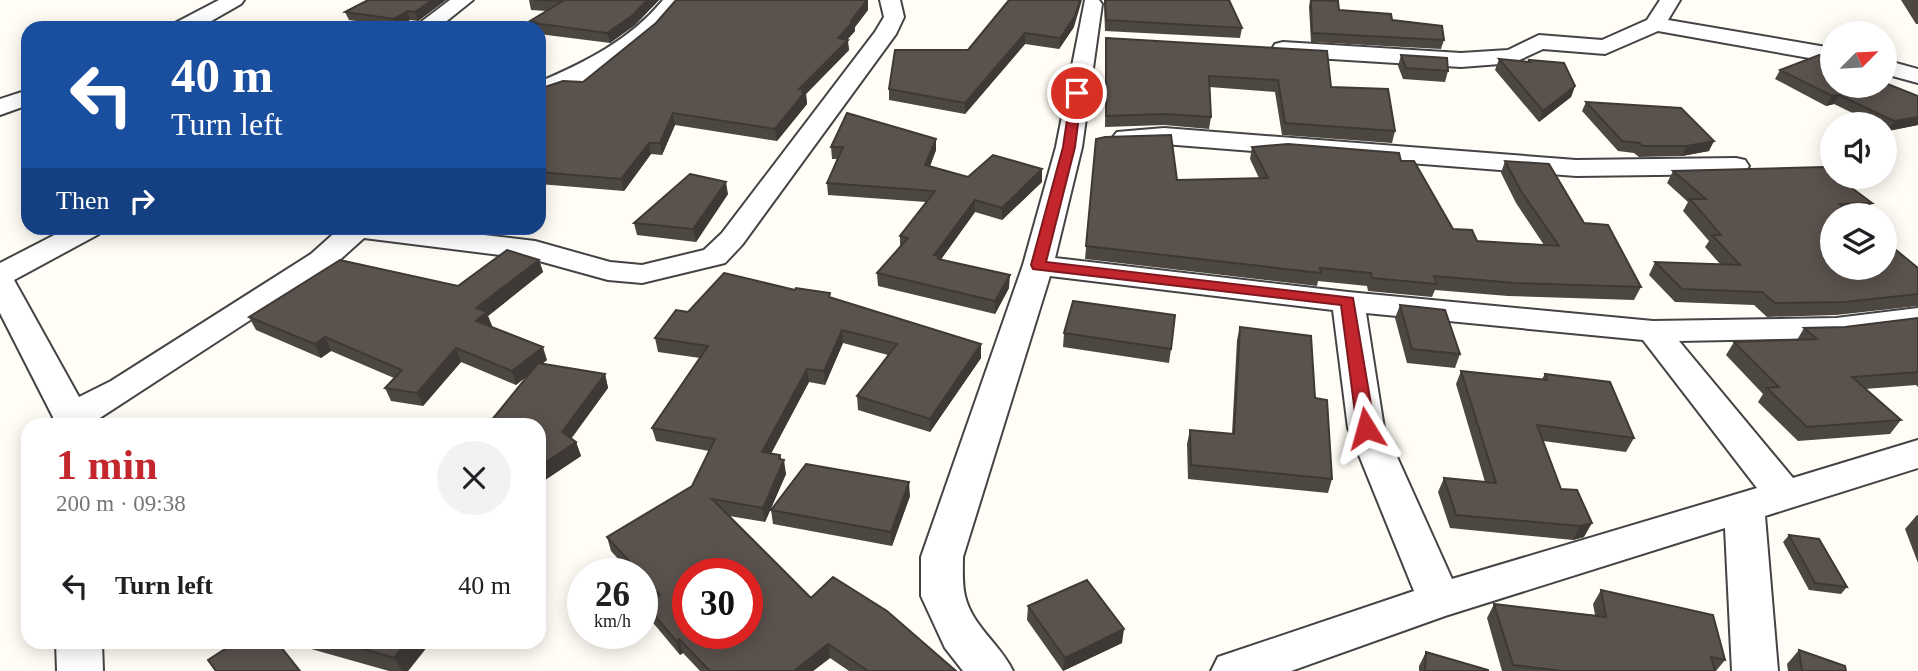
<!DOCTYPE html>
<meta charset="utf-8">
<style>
:root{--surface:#fff;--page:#f2f2f2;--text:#202124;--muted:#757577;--accent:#c4262e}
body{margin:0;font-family:"Times New Roman",serif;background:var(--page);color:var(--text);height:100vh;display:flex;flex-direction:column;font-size:26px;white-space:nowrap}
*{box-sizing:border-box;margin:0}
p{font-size:23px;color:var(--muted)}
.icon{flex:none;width:38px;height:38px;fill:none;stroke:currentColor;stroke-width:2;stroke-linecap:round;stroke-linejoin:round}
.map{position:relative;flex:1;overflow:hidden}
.drawer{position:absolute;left:21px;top:418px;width:525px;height:231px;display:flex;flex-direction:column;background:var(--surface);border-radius:21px;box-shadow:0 4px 18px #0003}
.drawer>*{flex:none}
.guide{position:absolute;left:21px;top:21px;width:525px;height:214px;border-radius:21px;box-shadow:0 4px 18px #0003;background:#1a4fa0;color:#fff;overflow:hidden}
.needle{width:46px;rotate:66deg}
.controls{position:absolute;left:1820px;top:21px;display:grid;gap:14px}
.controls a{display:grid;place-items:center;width:77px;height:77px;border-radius:50%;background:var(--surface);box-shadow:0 4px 18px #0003;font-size:35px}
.speed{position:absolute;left:567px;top:558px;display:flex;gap:14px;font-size:35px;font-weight:700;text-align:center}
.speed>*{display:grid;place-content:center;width:91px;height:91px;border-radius:50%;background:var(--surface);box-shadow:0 4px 18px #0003;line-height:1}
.speed small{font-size:18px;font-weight:400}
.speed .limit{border:10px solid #d22;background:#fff;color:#111}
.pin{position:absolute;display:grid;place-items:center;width:60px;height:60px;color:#fff;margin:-30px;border:4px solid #fff;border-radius:50%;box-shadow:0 2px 7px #0007}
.me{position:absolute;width:77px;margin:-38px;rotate:352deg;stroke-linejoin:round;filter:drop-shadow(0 0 5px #0008)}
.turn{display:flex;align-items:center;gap:24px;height:147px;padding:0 35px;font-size:32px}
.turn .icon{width:91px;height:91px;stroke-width:2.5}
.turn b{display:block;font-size:49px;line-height:60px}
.then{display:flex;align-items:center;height:66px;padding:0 35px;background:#0003;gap:14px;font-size:26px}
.round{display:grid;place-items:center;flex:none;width:74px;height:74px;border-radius:37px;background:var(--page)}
.summary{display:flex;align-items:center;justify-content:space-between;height:119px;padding:0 35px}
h1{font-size:42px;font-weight:800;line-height:52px;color:var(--accent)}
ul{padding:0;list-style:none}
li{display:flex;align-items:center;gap:21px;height:98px;padding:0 35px}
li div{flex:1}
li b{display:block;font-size:26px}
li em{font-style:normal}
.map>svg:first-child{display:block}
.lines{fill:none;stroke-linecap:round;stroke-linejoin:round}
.minor-casing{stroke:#444;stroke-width:4}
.minor{fill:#fff;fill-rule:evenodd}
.wall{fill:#4d4742}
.shaded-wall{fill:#3f3936}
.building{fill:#5a524d;stroke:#3f3936;stroke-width:2;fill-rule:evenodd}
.route{fill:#c4262e;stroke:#7f191e;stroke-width:2}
</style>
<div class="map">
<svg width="1918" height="671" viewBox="0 0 1918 671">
<rect width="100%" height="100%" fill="#fffdf5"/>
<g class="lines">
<g class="minor-casing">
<path id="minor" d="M 219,0 L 244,0 L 241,4 L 199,28 L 172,28 L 175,23 Z
M 450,0 L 473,0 L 438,28 L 413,28 Z
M 663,0 L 684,0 C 654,43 590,85 539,98 L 539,82 C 586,62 630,40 663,0 Z
M 880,0 L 900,0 L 904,17 L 896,34 L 742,245 L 725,263 L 642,283 L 608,280 L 532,259 L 364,238 L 333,266 L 89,425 L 53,425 L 53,417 L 0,313 L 0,263 L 68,228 L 103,228 L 99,234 L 14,280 L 79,397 L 111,381 L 311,254 L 340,228 L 424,228 L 535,241 L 610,262 L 642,265 L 704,250 L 722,233 L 875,32 L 884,17 Z
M 1085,0 L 1099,0 L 1102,4 L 1082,147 L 1055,258 L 1348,292 L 1653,321 L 1836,318 L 1918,308 L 1918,328 L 1836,338 L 1679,341 L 1793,478 L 1918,440 L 1918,468 L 1765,516 L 1778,671 L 1732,671 L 1725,528 L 1445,616 L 1291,671 L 1211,671 L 1218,657 L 1414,591 L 1348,428 L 1333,310 L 1050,276 L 963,557 C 963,569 962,584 965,596 C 972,626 1000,644 1013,671 L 963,671 L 945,648 L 921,596 L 921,557 L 1023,265 L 1056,147 ZM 1366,313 L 1643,340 L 1757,488 L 1452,579 L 1384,428 Z
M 1660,0 L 1680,0 L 1668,20 L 1832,48 L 1832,62 L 1658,31 L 1605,54 L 1543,49 L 1513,63 L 1461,67 L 1283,56 L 1275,54 L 1272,49 L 1275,44 L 1283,42 L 1461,53 L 1508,50 L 1539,35 L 1602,40 L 1647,20 Z
M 1885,60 L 1918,69 L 1918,83 L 1885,74 Z
M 28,90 L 28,105 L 0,115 L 0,99 Z
M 1164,128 L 1576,160 L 1736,158 L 1745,160 L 1749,166 L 1745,172 L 1736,174 L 1576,176 L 1164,144 L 1117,142 L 1113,137 L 1117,132 Z
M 56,642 L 102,642 L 103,671 L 57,671 Z"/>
</g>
<use href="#minor" class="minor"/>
</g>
<path class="wall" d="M 446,0 L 418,21 L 410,20 L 397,27 L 349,20 L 345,12 Z
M 529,0 L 659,0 L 635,25 L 610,43 L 539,34 L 539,28 L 532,28 L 530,21 L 547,11 L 531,10 Z
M 1009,0 L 1074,27 L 1059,49 L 1025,44 L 965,114 L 889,100 L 889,89 L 968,50 Z
M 1104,0 L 1229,0 L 1242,28 L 1240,38 L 1105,31 Z
M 1310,0 L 1339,10 L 1392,20 L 1444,40 L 1441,49 L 1311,42 L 1309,7 Z
M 1901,0 L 1918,0 L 1918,24 L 1916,24 Z
M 868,10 L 855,27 L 855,31 L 847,40 L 849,50 L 806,94 L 807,104 L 777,141 L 675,125 L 662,155 L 651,154 L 624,191 L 539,184 L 539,89 L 583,82 L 656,23 Z
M 1106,38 L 1331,87 L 1395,131 L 1392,143 L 1282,135 L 1275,92 L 1209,87 L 1211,117 L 1209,129 L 1164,125 L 1105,127 Z
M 1401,55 L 1448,71 L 1445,82 L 1403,79 L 1398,66 Z
M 1499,59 L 1529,62 L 1529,60 L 1575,86 L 1571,97 L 1539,122 L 1495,70 Z
M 1780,70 L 1918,96 L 1918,125 L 1888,131 L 1885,129 L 1885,124 L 1875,124 L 1834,104 L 1826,106 L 1775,79 Z
M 1586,102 L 1709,151 L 1682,156 L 1639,157 L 1634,153 L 1618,151 L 1582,111 Z
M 1096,139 L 1177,180 L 1259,178 L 1250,159 L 1252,147 L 1401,161 L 1453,229 L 1477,241 L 1544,245 L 1516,203 L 1501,173 L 1505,161 L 1584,223 L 1641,287 L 1634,300 L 1508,296 L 1435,290 L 1432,297 L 1368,291 L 1367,286 L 1318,281 L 1317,286 L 1085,259 Z
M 831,147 L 936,150 L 930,166 L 968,177 L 1042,169 L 1042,182 L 1002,220 L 975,212 L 941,259 L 1009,288 L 995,314 L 878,286 L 877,273 L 900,247 L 900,236 L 926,202 L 828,195 L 827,183 L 837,159 L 832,159 Z
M 1673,171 L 1872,203 L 1864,215 L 1832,215 L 1918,268 L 1918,306 L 1836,315 L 1767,317 L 1754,305 L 1675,302 L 1649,275 L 1655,262 L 1720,264 L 1705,247 L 1709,241 L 1683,211 L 1688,202 L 1667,183 Z
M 728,194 L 696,242 L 637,235 L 634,223 Z
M 539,260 L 543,272 L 488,316 L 492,326 L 491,326 L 547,360 L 542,364 L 605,374 L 608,388 L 571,438 L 576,442 L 581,456 L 539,484 L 539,425 L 491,421 L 528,375 L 516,385 L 461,362 L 423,406 L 391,401 L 385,388 L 394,378 L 331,351 L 321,358 L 256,330 L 249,317 L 458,286 Z
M 795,290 L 831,298 L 981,344 L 981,358 L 930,432 L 858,410 L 857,396 L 888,355 L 843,343 L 825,385 L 809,382 L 771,454 L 780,455 L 786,474 L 765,522 L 729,516 L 811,598 L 956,671 L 849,671 L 830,658 L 813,671 L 700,671 L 683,653 L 680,655 L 649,618 L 645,604 L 654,598 L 642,585 L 642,574 L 632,574 L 611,551 L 607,537 L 692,486 L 709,451 L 656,441 L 652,428 L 700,358 L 658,352 L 655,338 L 688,312 Z
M 1400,305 L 1460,354 L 1455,368 L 1407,363 L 1395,318 Z
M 1918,318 L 1918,387 L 1916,385 L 1865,389 L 1901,420 L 1890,434 L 1798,441 L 1758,402 L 1763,394 L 1726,355 L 1734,342 L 1797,340 L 1804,328 L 1845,327 Z
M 1240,327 L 1315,398 L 1332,479 L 1328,493 L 1188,479 L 1187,444 L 1190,430 L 1232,434 L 1237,340 Z
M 1064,333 L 1171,349 L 1169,363 L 1063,347 Z
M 1461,371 L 1542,379 L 1545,374 L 1634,438 L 1626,452 L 1543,441 L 1561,489 L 1577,490 L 1584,537 L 1573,540 L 1450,528 L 1438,492 L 1444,478 L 1485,482 L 1456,384 Z
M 910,496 L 892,546 L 773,524 L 771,510 Z
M 1917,515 L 1918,515 L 1918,563 L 1905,529 Z
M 1789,535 L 1847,587 L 1841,594 L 1809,590 L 1783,542 Z
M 1601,590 L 1725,660 L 1716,671 L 1502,671 L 1487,618 L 1494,604 L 1595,615 L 1593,604 Z
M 1028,606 L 1122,643 L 1063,671 L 1027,620 Z
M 296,642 L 431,642 L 408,671 L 389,671 L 297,645 Z
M 1799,650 L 1846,671 L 1788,671 L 1787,664 Z
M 1426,652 L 1488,671 L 1419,671 L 1419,666 Z"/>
<path class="shaded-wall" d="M 432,0 L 446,0 L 418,21 L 415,12 Z
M 647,0 L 659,0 L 635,25 L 610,43 L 607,33 Z
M 867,0 L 868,0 L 868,10 L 855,27 L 855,31 L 839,49 L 838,38 Z
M 1080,0 L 1082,0 L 1074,27 L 1059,49 L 1060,38 Z
M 407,11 L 410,20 L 397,27 L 394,19 Z
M 1025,33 L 1025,44 L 965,114 L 965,103 Z
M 848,40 L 849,50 L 806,94 L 807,104 L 777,141 L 775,129 L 799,89 Z
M 1575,86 L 1571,97 L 1539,122 L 1543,111 Z
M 1839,95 L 1834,104 L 1826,106 L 1832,96 Z
M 673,113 L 675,125 L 662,155 L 660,143 Z
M 1918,117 L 1918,125 L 1888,131 L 1894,121 Z
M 936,139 L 936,150 L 926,177 L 925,165 Z
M 1714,141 L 1709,151 L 1682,156 L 1687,146 Z
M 649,143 L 651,154 L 624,191 L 621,179 Z
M 1042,169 L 1042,182 L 1002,220 L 1002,208 Z
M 726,182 L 728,194 L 696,242 L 693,229 Z
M 975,200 L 975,212 L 940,261 L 934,255 Z
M 539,260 L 543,272 L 488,316 L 492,326 L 481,334 L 476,321 L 476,308 Z
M 1010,275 L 1009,288 L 995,314 L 995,301 Z
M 842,330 L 843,343 L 825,385 L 824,371 Z
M 325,337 L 331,351 L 321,358 L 315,344 Z
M 981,344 L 981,358 L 930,432 L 930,419 Z
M 543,347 L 547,360 L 516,385 L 512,371 Z
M 456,348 L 461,362 L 423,406 L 417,393 Z
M 807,369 L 809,382 L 764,466 L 762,452 Z
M 605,374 L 608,388 L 566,446 L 562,432 Z
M 576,442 L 581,456 L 539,484 L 539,467 Z
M 780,455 L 782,465 L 784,460 L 786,474 L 765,522 L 763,508 Z
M 909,482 L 910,496 L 892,546 L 891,532 Z
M 1592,523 L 1584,537 L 1573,540 L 1580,526 Z
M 1124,629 L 1122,643 L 1063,671 L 1065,658 Z
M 679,639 L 683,653 L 680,655 L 676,641 Z
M 407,642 L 431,642 L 408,671 L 402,671 L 394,658 Z
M 828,644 L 830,658 L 813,671 L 794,671 Z"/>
<path class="building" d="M 368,0 L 432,0 L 415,12 L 407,11 L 394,19 L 345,12 Z
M 534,0 L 647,0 L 633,15 L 607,33 L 533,23 L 535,22 L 530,21 L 563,1 Z
M 676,0 L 867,0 L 851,21 L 854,21 L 838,38 L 848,40 L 799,89 L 805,89 L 802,92 L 805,92 L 775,129 L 673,113 L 660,143 L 649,143 L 621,179 L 539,172 L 539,89 L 563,81 L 583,82 L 656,23 Z
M 1009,0 L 1080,0 L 1075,16 L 1060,38 L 1025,33 L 965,103 L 889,89 L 895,50 L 968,50 Z
M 1105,0 L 1229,0 L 1242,28 L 1106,20 Z
M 1311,0 L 1338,1 L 1339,10 L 1391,14 L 1392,20 L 1442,26 L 1444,40 L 1312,33 Z
M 1106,38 L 1327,51 L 1331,87 L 1388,89 L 1395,131 L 1285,123 L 1278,80 L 1209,76 L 1211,117 L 1165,114 L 1106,116 Z
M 1401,55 L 1447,58 L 1448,71 L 1406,68 Z
M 1819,55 L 1832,61 L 1832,86 L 1885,86 L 1885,83 L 1918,96 L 1918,117 L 1894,121 L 1839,95 L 1832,96 L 1780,70 Z
M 1499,59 L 1530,62 L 1529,60 L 1564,63 L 1575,86 L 1543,111 Z
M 1586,102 L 1681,108 L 1714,141 L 1687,146 L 1643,146 L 1639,143 L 1622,141 Z
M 847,113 L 936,139 L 925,165 L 968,177 L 993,155 L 1042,169 L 1002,208 L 975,200 L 934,255 L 939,256 L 938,259 L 1010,275 L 995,301 L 877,273 L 908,238 L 900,236 L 935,191 L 827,183 L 843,147 L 831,147 Z
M 1171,135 L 1177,180 L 1268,178 L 1252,147 L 1288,144 L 1399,153 L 1401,161 L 1414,161 L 1453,229 L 1472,230 L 1477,241 L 1559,246 L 1521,191 L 1505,161 L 1549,164 L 1584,223 L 1608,225 L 1641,287 L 1514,283 L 1434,276 L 1437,284 L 1372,278 L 1371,273 L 1320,268 L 1321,273 L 1086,246 L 1096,139 L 1105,137 Z
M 1824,167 L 1832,174 L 1832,177 L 1837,177 L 1872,203 L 1840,204 L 1853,215 L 1832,215 L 1832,268 L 1885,268 L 1885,241 L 1918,268 L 1918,294 L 1845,302 L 1775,303 L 1762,292 L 1682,289 L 1655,262 L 1740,265 L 1712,235 L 1721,235 L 1690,199 L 1706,199 L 1673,171 Z
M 690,174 L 726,182 L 693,229 L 634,223 Z
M 507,250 L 539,260 L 476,308 L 487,312 L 476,321 L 543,347 L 512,371 L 456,348 L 417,393 L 385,388 L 402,370 L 325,337 L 315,344 L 249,317 L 340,260 L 458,286 Z
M 724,273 L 795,290 L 796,288 L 830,293 L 829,297 L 981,344 L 930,419 L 857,396 L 897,344 L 842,330 L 824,371 L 807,369 L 762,452 L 780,455 L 779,459 L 784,460 L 763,508 L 712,499 L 811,598 L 833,577 L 887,611 L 956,671 L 868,671 L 828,644 L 794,671 L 710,671 L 679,639 L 676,641 L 645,604 L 660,595 L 642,575 L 642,574 L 641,574 L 607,537 L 692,486 L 715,439 L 652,428 L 708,346 L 655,338 L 676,310 L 688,312 ZM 688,574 L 747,574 L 747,634 L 688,634 Z
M 1073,301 L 1175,315 L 1171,349 L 1064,333 Z
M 1400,305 L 1445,310 L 1460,354 L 1412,349 Z
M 1918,318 L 1918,372 L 1852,377 L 1901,420 L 1807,427 L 1767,388 L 1779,387 L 1734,342 L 1817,339 L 1804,328 L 1845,327 Z
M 1240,327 L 1311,336 L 1315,398 L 1327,400 L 1332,479 L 1191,465 L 1190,430 L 1234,434 Z
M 538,363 L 605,374 L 562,432 L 576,442 L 539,467 L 539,425 L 484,425 L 491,421 Z
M 1461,371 L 1547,380 L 1545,374 L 1610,382 L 1634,438 L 1537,425 L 1561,489 L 1577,490 L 1592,523 L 1580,526 L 1456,515 L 1444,478 L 1496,483 Z
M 806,464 L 909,482 L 891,532 L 771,510 Z
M 1789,535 L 1819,539 L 1847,587 L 1815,583 Z
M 1087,580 L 1124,629 L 1065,658 L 1028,606 Z
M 1601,590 L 1713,615 L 1725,660 L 1711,657 L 1715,671 L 1562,671 L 1513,665 L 1494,604 L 1606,617 Z
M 236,642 L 277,642 L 300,671 L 216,671 L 208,660 Z
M 340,642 L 407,642 L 394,658 Z
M 1799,650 L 1845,666 L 1846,671 L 1802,671 Z
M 1426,652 L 1488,670 L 1488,671 L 1425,671 Z"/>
<path class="route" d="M 1077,89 L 1082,93 L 1075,147 L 1046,262 L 1353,298 L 1375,428 L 1372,432 L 1359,432 L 1357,428 L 1341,305 L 1033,269 L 1031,265 L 1063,147 L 1071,93 Z"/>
</svg>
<div class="controls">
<a><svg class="needle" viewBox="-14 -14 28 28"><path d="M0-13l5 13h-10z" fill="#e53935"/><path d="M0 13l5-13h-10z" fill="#757577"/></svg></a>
<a><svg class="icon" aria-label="sound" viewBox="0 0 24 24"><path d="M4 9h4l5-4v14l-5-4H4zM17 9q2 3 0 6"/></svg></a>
<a><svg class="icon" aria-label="layers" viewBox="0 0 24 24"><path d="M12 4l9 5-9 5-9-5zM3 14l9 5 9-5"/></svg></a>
</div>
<div class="speed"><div>26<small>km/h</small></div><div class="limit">30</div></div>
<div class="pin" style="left:1077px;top:93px;background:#d93025"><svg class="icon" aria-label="arrive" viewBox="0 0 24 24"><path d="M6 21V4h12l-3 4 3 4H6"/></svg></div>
<svg class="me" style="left:1366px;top:428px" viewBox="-20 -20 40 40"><path d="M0-17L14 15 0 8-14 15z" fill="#c4262e" stroke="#fff" stroke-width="4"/></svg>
<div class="guide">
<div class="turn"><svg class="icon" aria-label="left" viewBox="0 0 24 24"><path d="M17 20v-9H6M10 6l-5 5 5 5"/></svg><div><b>40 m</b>Turn left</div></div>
<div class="then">Then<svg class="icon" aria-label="right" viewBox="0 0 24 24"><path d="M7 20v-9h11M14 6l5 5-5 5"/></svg></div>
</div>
<section class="drawer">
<div class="summary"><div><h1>1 min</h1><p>200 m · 09:38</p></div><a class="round"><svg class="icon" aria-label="close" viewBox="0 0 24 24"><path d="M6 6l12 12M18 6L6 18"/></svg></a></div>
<ul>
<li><svg class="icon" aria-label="left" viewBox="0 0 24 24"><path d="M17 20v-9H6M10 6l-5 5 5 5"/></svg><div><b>Turn left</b></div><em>40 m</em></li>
</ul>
</section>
</div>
